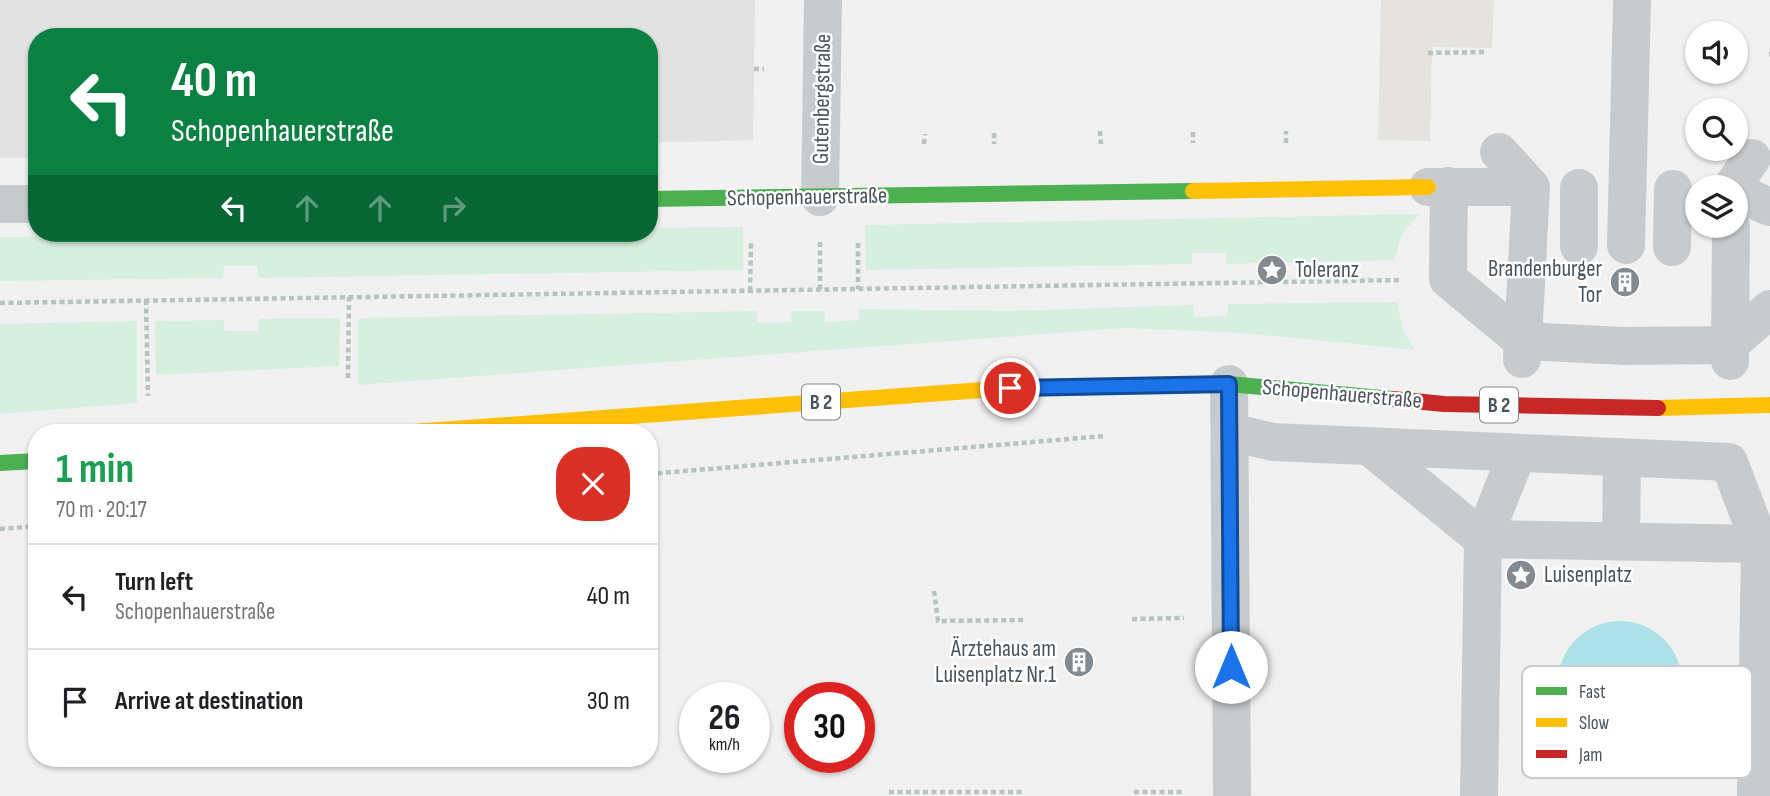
<!DOCTYPE html>
<meta charset="utf-8">
<style>
:root{--surface:#fff;--page:#f2f2f2;--text:#202124;--muted:#757577;--line:#e0e0e0}
body{margin:0;font-family:"Sofia Sans Condensed",sans-serif;background:var(--page);color:var(--text);height:100vh;display:flex;flex-direction:column;font-size:26px;white-space:nowrap}
*{box-sizing:border-box;margin:0}
p{font-size:23px;color:var(--muted)}
.icon{flex:none;width:38px;height:38px;fill:none;stroke:currentColor;stroke-width:2;stroke-linecap:round;stroke-linejoin:round}
.map{position:relative;flex:1;overflow:hidden}
.details{position:absolute;left:28px;top:424px;width:630px;height:343px;display:flex;flex-direction:column;background:var(--surface);border-radius:28px;box-shadow:0 2px 5px #0004}
.details>*{flex:none}
.guide{position:absolute;left:28px;top:28px;width:630px;height:214px;border-radius:28px;box-shadow:0 2px 5px #0004;background:#0b8043;color:#fff;overflow:hidden}
.controls{position:absolute;left:1685px;top:21px;display:grid;gap:14px}
.controls a{display:grid;place-items:center;width:63px;height:63px;border-radius:50%;background:var(--surface);box-shadow:0 2px 5px #0004;font-size:35px}
.speed{position:absolute;left:679px;top:682px;display:flex;gap:14px;font-size:35px;font-weight:700;text-align:center}
.speed>*{display:grid;place-content:center;width:91px;height:91px;border-radius:50%;background:var(--surface);box-shadow:0 2px 5px #0004;line-height:1}
.speed small{font-size:18px;font-weight:400}
.speed .limit{border:10px solid #d22;background:#fff;color:#111}
.pin{position:absolute;display:grid;place-items:center;width:60px;height:60px;color:#fff;margin:-30px;border:4px solid #fff;border-radius:50%;box-shadow:0 2px 7px #0007}
.me{position:absolute;width:77px;margin:-38px;rotate:0deg;stroke-linejoin:round;filter:drop-shadow(0 0 5px #0008)}
.turn{display:flex;align-items:center;gap:24px;height:147px;padding:0 28px;font-size:32px}
.turn .icon{width:91px;height:91px;stroke-width:2.5}
.turn b{display:block;font-size:49px;line-height:60px}
.lanes{display:flex;align-items:center;height:66px;padding:0 28px;background:#0003;justify-content:center;gap:35px;direction:ltr}
.lanes .off{opacity:.35}
.round{display:grid;place-items:center;flex:none;width:74px;height:74px;border-radius:28px;background:var(--page)}
.headline{display:flex;align-items:center;justify-content:space-between;height:119px;padding:0 28px}
h1{font-size:42px;font-weight:700;line-height:52px;color:#1e9e55}
ul{padding:0;list-style:none}
li{display:flex;align-items:center;gap:21px;height:105px;padding:0 28px;border-top:2px solid var(--line)}
li div{flex:1}
li b{display:block;font-size:26px}
li em{font-style:normal}
.map>svg:first-child{display:block}
.commercial{fill:#e5e3df}
.education{fill:#e3e2e2}
.green{fill:#d7efde}
.water{fill:#ade2eb}
.lines{fill:none;stroke-linecap:round;stroke-linejoin:round}
.path{stroke:#b8c3bf;stroke-width:4.5;stroke-dasharray:5 3.5;stroke-linecap:butt}
.street{stroke:#c8cbcd;stroke-width:38}
.fast{stroke:#4caf50;stroke-width:16}
.slow{stroke:#ffc107;stroke-width:16}
.jam{stroke:#c62828;stroke-width:16}
.route-casing{stroke:#114b97;stroke-width:18}
.route{stroke:#1a73e8;stroke-width:12}
.labels{text-anchor:middle;dominant-baseline:central;stroke-width:5;stroke-linejoin:round;paint-order:stroke}
.shield{fill:#fff;stroke:#80878d;stroke-width:2}
.shield-label{font-size:21px;font-weight:bold;fill:#49545c}
.street-label{font-size:23px;fill:#49545c;stroke:#fff}
.poi-label{font-size:23px;fill:#49545c;stroke:#fff;text-anchor:end}
.key{fill:#fff;stroke:#c8ccce;stroke-width:2}
.key-label{font-size:19px;fill:#49545c}
</style>
<div class="map">
<svg width="1770" height="796" viewBox="0 0 1770 796">
<rect width="100%" height="100%" fill="#f1f1f1"/>
<path class="commercial" d="M 1381,0 L 1494,0 L 1492,48 L 1432,47 L 1430,141 L 1378,140 Z"/>
<path class="education" d="M 0,0 L 755,0 L 753,140 L 649,143 L 649,37 L 37,37 L 37,158 L 0,158 Z"/>
<path class="green" d="M 1420,214 L 1403,232 L 1394,260 L 1226,264 L 1226,253 L 1192,253 L 1192,264 L 866,270 L 865,225 Z
M 743,227 L 743,270 L 259,278 L 257,266 L 224,266 L 223,278 L 0,281 L 0,237 L 649,233 L 649,228 Z
M 1397,302 L 1403,330 L 1415,350 L 1242,333 L 1124,328 L 358,385 L 359,318 L 757,311 L 757,323 L 791,322 L 792,311 L 825,311 L 825,322 L 859,320 L 859,309 L 1009,311 L 1193,305 L 1194,317 L 1227,316 L 1228,304 Z
M 340,318 L 339,366 L 156,375 L 155,321 L 224,320 L 225,331 L 258,331 L 259,319 Z
M 137,321 L 137,403 L 0,414 L 0,324 Z"/>
<path class="water" d="M1558 683a62 62 0 1 1 124 0a62 62 0 1 1-124 0Z"/>
<g class="lines">
<path class="path" d="M 1428,53 L 1485,52
M 1769,54 L 1770,54
M 754,69 L 764,69
M 1100,131 L 1101,144
M 1193,132 L 1193,143
M 994,133 L 994,144
M 1286,143 L 1286,131
M 924,144 L 925,134
M 820,242 L 820,290
M 858,243 L 858,289
M 750,291 L 751,243
M 146,300 L 148,396
M 0,303 L 1402,280
M 348,378 L 349,297
M 649,474 L 1105,436
M 0,529 L 37,526
M 934,591 L 938,621 L 1024,620
M 1132,619 L 1184,618
M 889,792 L 1023,792
M 1134,792 L 1185,792"/>
<path class="street" d="M 1499,152 L 1531,187 L 1522,359
M 1449,186 L 1448,279 L 1523,341 L 1624,346 L 1729,345 L 1770,309
M 1428,187 L 1531,187
M 1732,187 L 1752,158
M 1736,192 L 1770,207
M 820,197 L 823,0
M 0,204 L 37,204
M 1626,245 L 1632,0
M 1579,246 L 1579,188
M 1672,247 L 1673,189
M 1730,361 L 1731,226
M 1229,384 L 1232,796
M 1230,432 L 1273,442 L 1729,462 L 1760,544 L 1756,796
M 1370,447 L 1483,539 L 1760,544
M 1621,541 L 1622,458
M 1479,796 L 1483,539 L 1517,454"/>
<path class="fast" d="M 649,199 L 1193,191
M 1010,388 L 1229,384 L 1393,399
M 0,463 L 37,461"/>
<path class="slow" d="M 1193,191 L 1428,187
M 1658,408 L 1770,405
M 413,432 L 1010,388"/>
<path class="jam" d="M 1393,399 L 1444,404 L 1658,408"/>
</g>
<g class="lines">
<g class="route-casing">
<path id="route" d="M 1010,388 L 1229,384 L 1231,667"/>
</g>
<use href="#route" class="route"/>
</g>
<defs>
<g id="sight-disc" transform="scale(1.575)"><circle r="9.5" fill="#848b90" stroke="#fff"/><path d="M0-6L1.8-2.2L6-1.7L2.9 1.2L3.7 5.4L0 3.3L-3.7 5.4L-2.9 1.2L-6-1.7L-1.8-2.2Z" fill="#fff"/></g>
<g id="building-disc" transform="scale(1.575)"><circle r="9.5" fill="#848b90" stroke="#fff"/><path d="M-4-6H4V6H1V3H-1V6H-4ZM-2.5-4.3h1.7v1.8h-1.7ZM.8-4.3h1.7v1.8H.8ZM-2.5-1h1.7V.8h-1.7ZM.8-1h1.7V.8H.8Z" fill="#fff"/></g>
</defs>
<g fill-rule="evenodd">
<use href="#sight-disc" x="1272" y="270"/>
<use href="#building-disc" x="1625" y="282"/>
<use href="#sight-disc" x="1521" y="575"/>
<use href="#building-disc" x="1079" y="662"/>
</g>
<g class="labels">
<g class="shield">
<rect x="802" y="384.5" width="38" height="35" rx="5"/>
<rect x="1480" y="387.5" width="38" height="35" rx="5"/>
</g>
<g class="shield-label">
<text x="821" y="402">B 2</text>
<text x="1499" y="405">B 2</text>
</g>
<g class="street-label">
<text transform="translate(822 99) rotate(-89)">Gutenbergstraße</text>
<text transform="translate(807 197) rotate(-1)">Schopenhauerstraße</text>
<text transform="translate(1342 394) rotate(5)">Schopenhauerstraße</text>
</g>
<g class="poi-label">
<text x="1602" y="269">Brandenburger<tspan x="1602" dy="26">Tor</tspan></text>
<text x="1295" y="270" text-anchor="start">Toleranz</text>
<text x="1544" y="575" text-anchor="start">Luisenplatz</text>
<text x="1056" y="649">Ärztehaus am<tspan x="1056" dy="26">Luisenplatz Nr.1</tspan></text>
</g>
</g>
<rect x="1522" y="666" width="230" height="112" rx="10" class="key"/>
<rect x="1536" y="687" width="31" height="8" fill="#4caf50"/>
<rect x="1536" y="718" width="31" height="9" fill="#ffc107"/>
<rect x="1536" y="750" width="31" height="8" fill="#c62828"/>
<g class="key-label">
<text x="1579" y="698">Fast</text>
<text x="1579" y="729">Slow</text>
<text x="1579" y="761">Jam</text>
</g>
</svg>
<div class="controls">
<a><svg class="icon" aria-label="sound" viewBox="0 0 24 24"><path d="M4 9h4l5-4v14l-5-4H4zM17 9q2 3 0 6"/></svg></a>
<a><svg class="icon" aria-label="search" viewBox="0 0 24 24"><circle cx="10" cy="10" r="6"/><path d="M15 15l6 6"/></svg></a>
<a><svg class="icon" aria-label="layers" viewBox="0 0 24 24"><path d="M12 4l9 5-9 5-9-5zM3 14l9 5 9-5"/></svg></a>
</div>
<div class="speed"><div>26<small>km/h</small></div><div class="limit">30</div></div>
<div class="pin" style="left:1010px;top:388px;background:#d93025"><svg class="icon" aria-label="arrive" viewBox="0 0 24 24"><path d="M6 21V4h12l-3 4 3 4H6"/></svg></div>
<svg class="me" style="left:1231px;top:667px" viewBox="-20 -20 40 40"><circle r="19" fill="#fff"/><path d="M0-13L10 11 0 6-10 11z" fill="#1a73e8"/></svg>
<div class="guide">
<div class="turn"><svg class="icon" aria-label="left" viewBox="0 0 24 24"><path d="M17 20v-9H6M10 6l-5 5 5 5"/></svg><div><b>40 m</b>Schopenhauerstraße</div></div>
<div class="lanes"><svg class="icon" aria-label="left" viewBox="0 0 24 24"><path d="M17 20v-9H6M10 6l-5 5 5 5"/></svg><svg class="icon off" aria-label="ahead" viewBox="0 0 24 24"><path d="M12 20V5M6 11l6-6 6 6"/></svg><svg class="icon off" aria-label="ahead" viewBox="0 0 24 24"><path d="M12 20V5M6 11l6-6 6 6"/></svg><svg class="icon off" aria-label="right" viewBox="0 0 24 24"><path d="M7 20v-9h11M14 6l5 5-5 5"/></svg></div>
</div>
<section class="details">
<div class="headline"><div><h1>1 min</h1><p>70 m · 20:17</p></div><a class="round" style="background:#d93025;color:#fff"><svg class="icon" aria-label="close" viewBox="0 0 24 24"><path d="M6 6l12 12M18 6L6 18"/></svg></a></div>
<ul>
<li><svg class="icon" aria-label="left" viewBox="0 0 24 24"><path d="M17 20v-9H6M10 6l-5 5 5 5"/></svg><div><b>Turn left</b><p>Schopenhauerstraße</p></div><em>40 m</em></li>
<li><svg class="icon" aria-label="arrive" viewBox="0 0 24 24"><path d="M6 21V4h12l-3 4 3 4H6"/></svg><div><b>Arrive at destination</b></div><em>30 m</em></li>
</ul>
</section>
</div>
